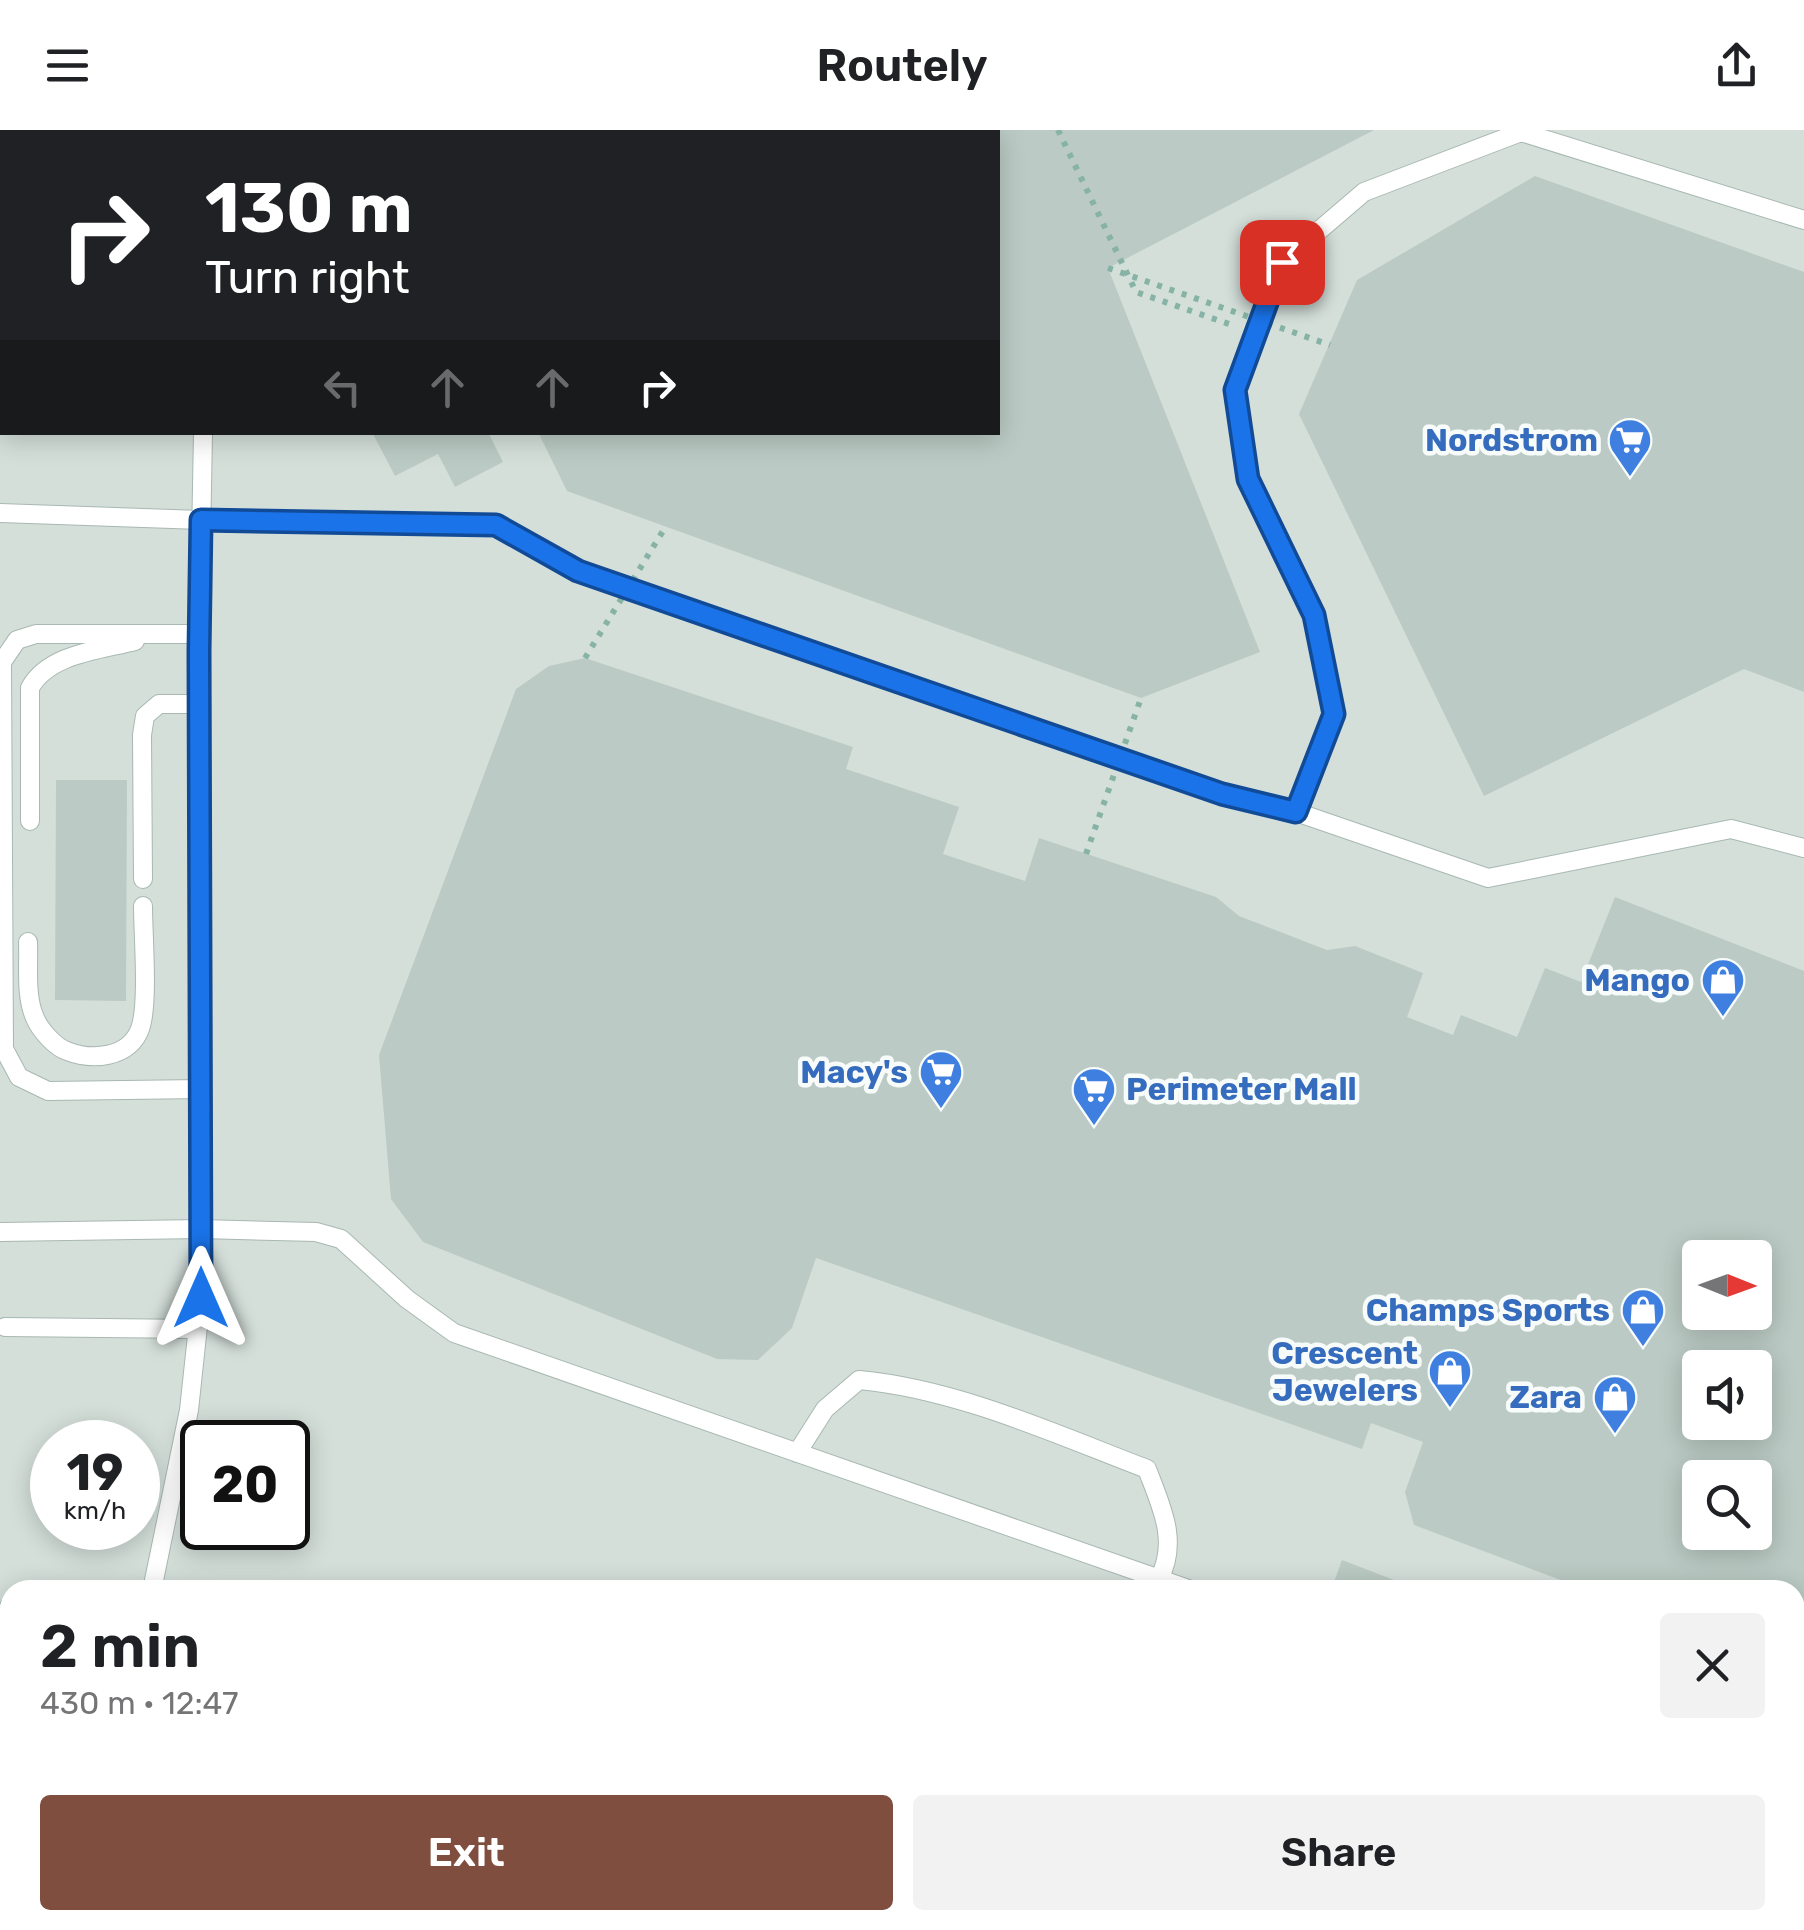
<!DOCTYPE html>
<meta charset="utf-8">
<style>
:root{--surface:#fff;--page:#f2f2f2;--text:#202124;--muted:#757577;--accent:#7f4e3f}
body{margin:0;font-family:Rubik,sans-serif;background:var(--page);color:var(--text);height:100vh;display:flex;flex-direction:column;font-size:38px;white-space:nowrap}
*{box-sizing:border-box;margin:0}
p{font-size:32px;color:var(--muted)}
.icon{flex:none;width:55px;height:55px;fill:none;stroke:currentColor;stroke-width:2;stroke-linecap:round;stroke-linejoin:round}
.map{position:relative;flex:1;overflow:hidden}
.details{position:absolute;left:0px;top:1450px;width:1805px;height:350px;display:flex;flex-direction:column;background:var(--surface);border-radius:30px 30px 0 0;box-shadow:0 5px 25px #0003}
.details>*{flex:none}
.guide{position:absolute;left:0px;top:0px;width:1000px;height:305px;box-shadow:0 5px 25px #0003;background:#202124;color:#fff;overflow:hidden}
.needle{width:65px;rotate:91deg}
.tools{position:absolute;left:1682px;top:1110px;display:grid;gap:20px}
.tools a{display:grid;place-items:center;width:90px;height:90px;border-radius:10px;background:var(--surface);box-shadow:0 5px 25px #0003;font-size:50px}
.speed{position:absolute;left:30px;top:1290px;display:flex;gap:20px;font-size:50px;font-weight:700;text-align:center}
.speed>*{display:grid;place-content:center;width:130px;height:130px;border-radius:50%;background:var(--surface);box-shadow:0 5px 25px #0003;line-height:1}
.speed small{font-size:25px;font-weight:400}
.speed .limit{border:5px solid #111;border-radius:15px;background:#fff;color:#111}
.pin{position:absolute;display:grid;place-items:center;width:85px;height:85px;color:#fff;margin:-42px;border-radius:20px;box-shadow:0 5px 15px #0006}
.me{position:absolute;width:110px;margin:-55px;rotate:0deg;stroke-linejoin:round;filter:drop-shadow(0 0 8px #0008)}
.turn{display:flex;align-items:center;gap:35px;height:210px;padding:0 40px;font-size:45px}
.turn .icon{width:130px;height:130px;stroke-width:2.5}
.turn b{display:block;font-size:70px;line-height:85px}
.lanes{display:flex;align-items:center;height:95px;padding:0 40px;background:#0003;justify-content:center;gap:50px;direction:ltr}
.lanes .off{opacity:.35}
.round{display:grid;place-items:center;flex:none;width:105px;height:105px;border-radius:10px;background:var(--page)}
.head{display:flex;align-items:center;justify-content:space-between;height:170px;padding:0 40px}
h1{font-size:60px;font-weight:600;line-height:75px}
.button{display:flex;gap:20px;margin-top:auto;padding:20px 40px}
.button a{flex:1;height:115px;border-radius:10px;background:var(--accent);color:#fff;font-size:40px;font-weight:600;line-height:115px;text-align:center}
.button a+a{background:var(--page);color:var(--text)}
header{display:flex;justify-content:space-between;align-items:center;height:130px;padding:0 40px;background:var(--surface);font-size:45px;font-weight:600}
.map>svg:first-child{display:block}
.built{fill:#d4dfda;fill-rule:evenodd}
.building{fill:#bbcac4;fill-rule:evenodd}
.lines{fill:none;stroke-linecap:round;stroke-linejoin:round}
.lane-casing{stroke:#a8b8b2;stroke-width:20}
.path{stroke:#86b3a5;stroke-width:6;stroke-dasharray:5 8;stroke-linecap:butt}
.lane{stroke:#fff;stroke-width:18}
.path-bridge{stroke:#86b3a5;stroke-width:6;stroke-dasharray:5 8;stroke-linecap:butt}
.route-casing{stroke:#114b97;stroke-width:25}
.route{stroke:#1a73e8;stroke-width:18}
.labels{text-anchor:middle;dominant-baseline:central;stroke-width:9;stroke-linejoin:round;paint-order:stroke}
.shop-label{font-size:32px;font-weight:bold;fill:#366cbe;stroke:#f7fbf9;text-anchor:end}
</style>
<header><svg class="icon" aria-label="menu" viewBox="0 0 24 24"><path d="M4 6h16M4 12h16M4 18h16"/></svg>Routely<svg class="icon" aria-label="share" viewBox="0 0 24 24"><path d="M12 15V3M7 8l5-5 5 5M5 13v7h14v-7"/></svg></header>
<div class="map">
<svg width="1804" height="1800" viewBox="0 0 1804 1800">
<rect width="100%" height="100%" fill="#e6efeb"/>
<path class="built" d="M 0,0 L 1804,0 L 1804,1800 L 0,1800 ZM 2,2 L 998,2 L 998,302 L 2,302 ZM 1700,1128 L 1755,1128 L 1755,1182 L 1700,1182 ZM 1700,1238 L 1755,1238 L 1755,1292 L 1700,1292 ZM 52,1312 L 138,1312 L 138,1398 L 52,1398 ZM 202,1312 L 288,1312 L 288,1398 L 202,1398 ZM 1700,1348 L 1755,1348 L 1755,1402 L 1700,1402 ZM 10,1460 L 1795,1460 L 1795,1790 L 10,1790 Z"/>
<path class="building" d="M 998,0 L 1374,0 L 1108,138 L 1260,522 L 1141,568 L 567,361 L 538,302 L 998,302 Z
M 1535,46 L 1804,142 L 1804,562 L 1744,539 L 1484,666 L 1299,284 L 1357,150 Z
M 372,302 L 488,302 L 503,332 L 455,357 L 438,324 L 395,346 Z
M 585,528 L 853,617 L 846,639 L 959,677 L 943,724 L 1025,751 L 1039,708 L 1216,767 L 1239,786 L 1327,820 L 1355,816 L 1423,843 L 1407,887 L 1453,905 L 1461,885 L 1517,907 L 1545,838 L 1581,852 L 1615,767 L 1804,841 L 1804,1580 L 1795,1580 L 1795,1460 L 1587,1460 L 1414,1395 L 1405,1362 L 1423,1312 L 1371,1293 L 1362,1319 L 816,1128 L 792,1198 L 758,1230 L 717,1229 L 423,1112 L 391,1069 L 379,925 L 516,559 L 549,536 ZM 1700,1128 L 1755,1128 L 1755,1182 L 1700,1182 ZM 1700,1238 L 1755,1238 L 1755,1292 L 1700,1292 ZM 1700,1348 L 1755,1348 L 1755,1402 L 1700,1402 Z
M 56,650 L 127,650 L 126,871 L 55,870 Z
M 1342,1430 L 1420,1460 L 1331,1460 Z
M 1586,1790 L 1666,1790 L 1660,1800 L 1614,1800 Z"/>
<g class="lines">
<g class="lane-casing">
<path id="lane" d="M 0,383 L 201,390 L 496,395 L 578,441 L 1222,664 L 1296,682 L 1334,584 L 1314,485 L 1248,349 L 1235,260 L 1281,133 L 1364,62 L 1521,2 L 1804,90
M 200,504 L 36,504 L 17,510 L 2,532 L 4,919 L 19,947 L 48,961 L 201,959
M 1296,682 L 1488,748 L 1731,699 L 1804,718
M 30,691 L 30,558 C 48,524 100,520 135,511
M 143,749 L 142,605 L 145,586 L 159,574 L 200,574
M 28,812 C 29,836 25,866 35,888 C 40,900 55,917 67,921 C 92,931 129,928 140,899 C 149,874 143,806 143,776
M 0,1102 L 201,1099 L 316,1102 L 341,1109 L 407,1169 L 454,1203 L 1191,1460
M 5,1197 L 198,1199
M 797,1323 L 825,1279 L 859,1250 C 957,1259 1055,1304 1147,1339 C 1161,1376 1179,1411 1159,1449
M 152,1460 L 189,1280 L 201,1168 L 199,521 L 203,302
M 357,1790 L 420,1800
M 1328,1790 L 1357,1800
M 1,1800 L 1,1496 L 10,1475
M 1136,1800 L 1146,1790
M 1188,1800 L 1189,1790"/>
</g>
<path class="path" d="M 1058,0 L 1136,162 L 1229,194
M 1795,1702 L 1804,1690
M 1726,1793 L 1728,1790"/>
<use href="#lane" class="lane"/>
<path class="path-bridge" d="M 1108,138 L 1330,215
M 585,528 L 666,396
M 1086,724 L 1141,568"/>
</g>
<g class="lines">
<g class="route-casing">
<path id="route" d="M 201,1168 L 199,521 L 201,390 L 496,395 L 578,441 L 1222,664 L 1296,682 L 1334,584 L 1314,485 L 1248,349 L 1235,260 L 1282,132"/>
</g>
<use href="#route" class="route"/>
</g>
<defs>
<g id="supermarket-pin" transform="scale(2.25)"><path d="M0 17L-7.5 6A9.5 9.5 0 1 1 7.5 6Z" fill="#3f7fe0" stroke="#f7fbf9"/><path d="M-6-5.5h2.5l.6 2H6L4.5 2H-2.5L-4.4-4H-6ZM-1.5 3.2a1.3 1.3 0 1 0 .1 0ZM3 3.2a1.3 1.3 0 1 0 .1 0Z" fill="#fff"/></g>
<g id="shop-pin" transform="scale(2.25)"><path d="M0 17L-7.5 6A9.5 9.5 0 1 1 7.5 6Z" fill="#3f7fe0" stroke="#f7fbf9"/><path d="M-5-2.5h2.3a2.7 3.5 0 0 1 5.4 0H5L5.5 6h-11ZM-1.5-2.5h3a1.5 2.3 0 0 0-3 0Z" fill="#fff"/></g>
</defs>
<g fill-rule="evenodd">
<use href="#supermarket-pin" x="1630" y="310"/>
<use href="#shop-pin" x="1723" y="850"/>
<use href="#supermarket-pin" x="941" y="942"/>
<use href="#supermarket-pin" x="1094" y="959"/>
<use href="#shop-pin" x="1643" y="1180"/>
<use href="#shop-pin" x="1450" y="1241"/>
<use href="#shop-pin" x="1615" y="1267"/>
</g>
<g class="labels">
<g class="shop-label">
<text x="1598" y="310">Nordstrom</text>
<text x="1690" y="850">Mango</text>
<text x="908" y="942">Macy's</text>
<text x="1126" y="959" text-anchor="start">Perimeter Mall</text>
<text x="1610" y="1180">Champs Sports</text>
<text x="1418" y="1223">Crescent<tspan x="1418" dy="37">Jewelers</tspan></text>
<text x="1582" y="1267">Zara</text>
</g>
</g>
</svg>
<div class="tools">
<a><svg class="needle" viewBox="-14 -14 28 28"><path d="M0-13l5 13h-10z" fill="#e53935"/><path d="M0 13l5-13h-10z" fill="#757577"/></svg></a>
<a><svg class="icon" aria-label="sound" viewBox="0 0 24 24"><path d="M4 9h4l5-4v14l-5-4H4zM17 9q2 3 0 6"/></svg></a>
<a><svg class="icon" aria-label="search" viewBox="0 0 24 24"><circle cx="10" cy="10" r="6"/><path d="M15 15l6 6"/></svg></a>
</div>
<div class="speed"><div>19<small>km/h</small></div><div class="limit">20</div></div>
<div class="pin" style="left:1282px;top:132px;background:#d93025"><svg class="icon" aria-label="arrive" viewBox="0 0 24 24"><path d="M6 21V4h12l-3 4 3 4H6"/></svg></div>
<svg class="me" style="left:201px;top:1168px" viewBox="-20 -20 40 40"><path d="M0-17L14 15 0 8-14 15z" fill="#1a73e8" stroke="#fff" stroke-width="4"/></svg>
<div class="guide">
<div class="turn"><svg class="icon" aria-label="right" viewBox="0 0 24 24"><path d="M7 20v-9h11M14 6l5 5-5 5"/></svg><div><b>130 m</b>Turn right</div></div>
<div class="lanes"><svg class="icon off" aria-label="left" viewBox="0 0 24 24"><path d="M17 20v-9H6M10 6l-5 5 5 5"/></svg><svg class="icon off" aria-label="ahead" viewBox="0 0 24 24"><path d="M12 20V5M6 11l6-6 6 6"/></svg><svg class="icon off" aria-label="ahead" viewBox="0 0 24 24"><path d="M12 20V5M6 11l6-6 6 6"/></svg><svg class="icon" aria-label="right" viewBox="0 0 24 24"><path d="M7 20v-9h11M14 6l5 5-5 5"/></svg></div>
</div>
<section class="details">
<div class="head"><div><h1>2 min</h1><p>430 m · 12:47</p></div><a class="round"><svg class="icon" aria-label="close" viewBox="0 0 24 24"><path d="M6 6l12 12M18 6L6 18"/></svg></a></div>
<div class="button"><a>Exit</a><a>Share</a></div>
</section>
</div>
